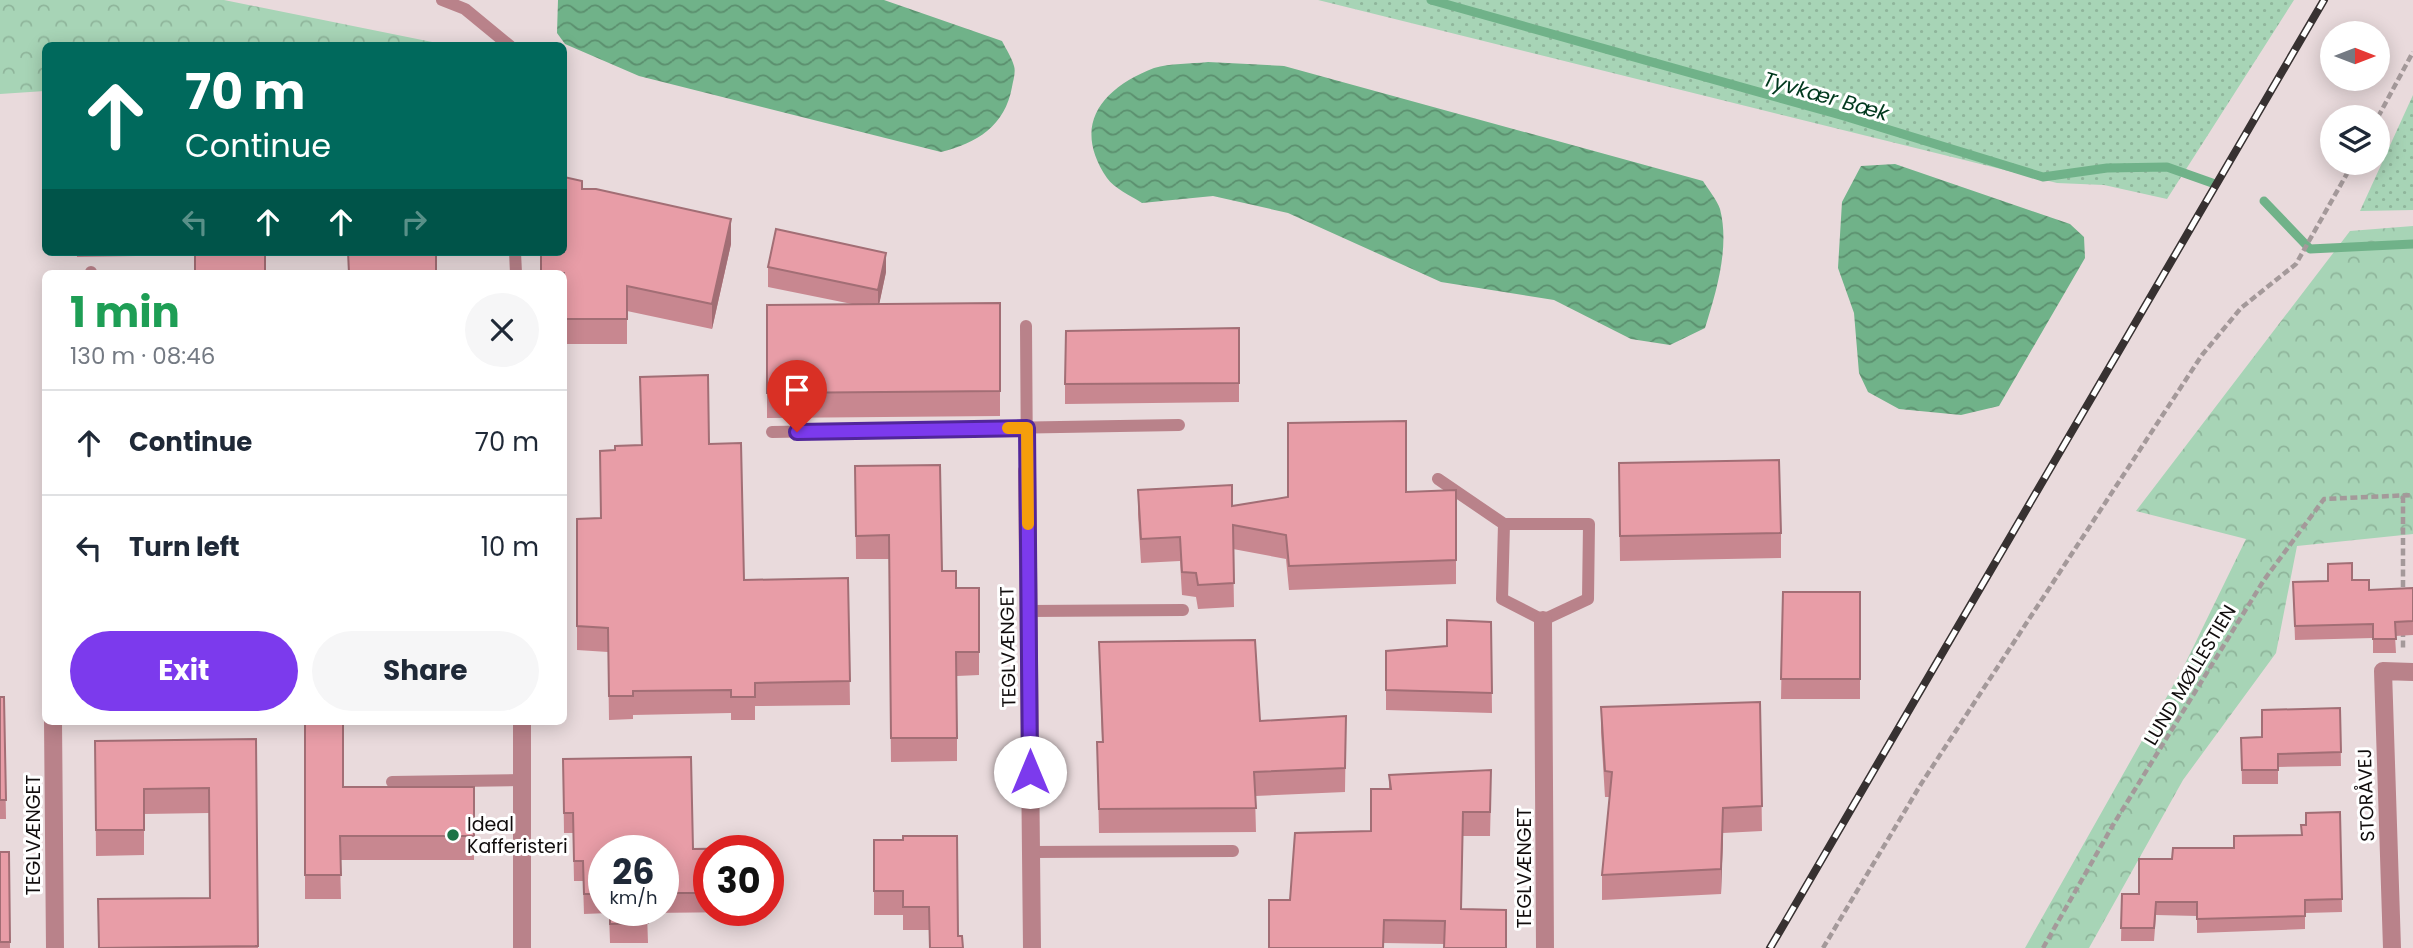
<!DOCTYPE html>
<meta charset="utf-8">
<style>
:root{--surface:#fff;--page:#f6f6f7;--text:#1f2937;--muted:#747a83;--line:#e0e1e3;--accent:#7c3aed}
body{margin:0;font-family:Poppins,sans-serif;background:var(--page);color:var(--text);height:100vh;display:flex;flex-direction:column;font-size:26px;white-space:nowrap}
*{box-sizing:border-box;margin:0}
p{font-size:23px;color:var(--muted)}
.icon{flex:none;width:38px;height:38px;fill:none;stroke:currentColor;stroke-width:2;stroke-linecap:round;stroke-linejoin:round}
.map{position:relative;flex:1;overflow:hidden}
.details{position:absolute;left:42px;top:270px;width:525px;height:455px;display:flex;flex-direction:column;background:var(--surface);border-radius:10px;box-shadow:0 4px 18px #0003}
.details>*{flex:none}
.banner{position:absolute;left:42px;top:42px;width:525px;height:214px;border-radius:10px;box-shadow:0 4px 18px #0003;background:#00695c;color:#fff;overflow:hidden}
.needle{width:46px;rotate:90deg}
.fabs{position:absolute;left:2320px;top:21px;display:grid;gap:14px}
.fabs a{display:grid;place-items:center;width:70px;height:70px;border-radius:50%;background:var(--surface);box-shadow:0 4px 18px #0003;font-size:35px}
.speed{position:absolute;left:588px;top:835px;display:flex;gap:14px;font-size:35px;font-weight:700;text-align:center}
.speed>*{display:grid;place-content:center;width:91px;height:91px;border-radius:50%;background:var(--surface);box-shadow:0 4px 18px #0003;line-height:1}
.speed small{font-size:18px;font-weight:400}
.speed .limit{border:10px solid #d22;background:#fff;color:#111}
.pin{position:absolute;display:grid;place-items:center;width:60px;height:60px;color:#fff;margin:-72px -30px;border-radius:50% 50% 50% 0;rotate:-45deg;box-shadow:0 0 7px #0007}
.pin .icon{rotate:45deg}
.me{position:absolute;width:77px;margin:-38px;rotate:0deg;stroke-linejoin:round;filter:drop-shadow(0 0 5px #0008)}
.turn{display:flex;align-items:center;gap:24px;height:147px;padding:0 28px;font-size:32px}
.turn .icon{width:91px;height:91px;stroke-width:2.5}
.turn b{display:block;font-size:49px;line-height:60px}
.lanes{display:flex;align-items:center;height:66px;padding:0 28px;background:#0003;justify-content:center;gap:35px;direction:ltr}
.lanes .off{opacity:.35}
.round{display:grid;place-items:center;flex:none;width:74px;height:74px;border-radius:37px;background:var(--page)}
.head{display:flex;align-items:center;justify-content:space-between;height:119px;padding:0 28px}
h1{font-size:42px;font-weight:700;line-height:52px;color:#1e9e55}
.primary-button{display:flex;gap:14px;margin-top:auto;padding:14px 28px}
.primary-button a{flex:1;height:80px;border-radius:42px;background:var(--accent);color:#fff;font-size:28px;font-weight:700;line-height:80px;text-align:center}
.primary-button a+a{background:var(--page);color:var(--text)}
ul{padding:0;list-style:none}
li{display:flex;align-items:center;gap:21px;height:105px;padding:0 28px;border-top:2px solid var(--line)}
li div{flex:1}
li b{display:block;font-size:26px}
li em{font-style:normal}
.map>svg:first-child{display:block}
.green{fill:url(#green-dots)}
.forest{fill:url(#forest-crowns)}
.water{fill:url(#water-waves)}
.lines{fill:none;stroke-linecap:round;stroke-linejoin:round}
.stream{stroke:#70b289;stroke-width:9}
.path{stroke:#a4999a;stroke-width:4.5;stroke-dasharray:7 3.5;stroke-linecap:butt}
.service{stroke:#b9828a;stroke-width:12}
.minor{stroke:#b9828a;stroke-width:18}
.rail-casing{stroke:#373131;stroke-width:8}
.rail{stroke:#fff;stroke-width:5;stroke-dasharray:16;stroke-linecap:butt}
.wall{fill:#c88790;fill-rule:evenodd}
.shaded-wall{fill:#a26e75}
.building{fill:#e89da7;stroke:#a26e75;stroke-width:2}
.route-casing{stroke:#51269a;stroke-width:18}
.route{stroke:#7c3aed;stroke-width:12}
.slow{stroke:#f59e0b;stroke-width:12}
.poi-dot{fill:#1c7347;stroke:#fff;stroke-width:2.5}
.labels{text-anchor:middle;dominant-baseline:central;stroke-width:6;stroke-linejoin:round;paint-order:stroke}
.street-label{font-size:19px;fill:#110d0d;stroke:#fff}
.poi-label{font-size:19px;fill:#110d0d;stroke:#fff;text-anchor:start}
.water-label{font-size:21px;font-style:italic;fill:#00381d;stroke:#fff}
</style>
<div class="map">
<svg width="2413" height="948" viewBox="0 0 2413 948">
<defs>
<pattern id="green-dots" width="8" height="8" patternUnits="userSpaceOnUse" patternTransform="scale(1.75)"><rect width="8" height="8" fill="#a7d4b6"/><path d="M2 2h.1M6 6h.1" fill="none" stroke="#8fb59b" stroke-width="1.8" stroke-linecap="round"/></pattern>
<pattern id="forest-crowns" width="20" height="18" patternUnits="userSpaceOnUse" patternTransform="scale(1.75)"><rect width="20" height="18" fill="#a7d4b6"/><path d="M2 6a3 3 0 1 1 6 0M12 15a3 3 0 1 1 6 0" fill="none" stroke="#8fb59b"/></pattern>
<pattern id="water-waves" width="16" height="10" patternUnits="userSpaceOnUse" patternTransform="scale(1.75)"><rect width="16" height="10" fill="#70b289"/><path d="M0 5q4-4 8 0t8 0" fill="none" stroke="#5b8f6e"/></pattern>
</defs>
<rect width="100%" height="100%" fill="#e9dadc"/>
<path class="green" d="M 1318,0 L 2294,0 L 2167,199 L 2104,185 L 2057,183 Z
M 2413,95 L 2413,210 L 2360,211 Z"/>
<path class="forest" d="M 0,0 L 224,0 L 447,45 L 46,46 L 45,91 L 0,94 Z
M 2413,226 L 2413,534 L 2297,546 L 2276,653 L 2183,780 L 2089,948 L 2025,948 L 2183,668 L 2246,539 L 2136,511 L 2350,231 Z"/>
<path class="water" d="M 558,0 L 884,0 L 1002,41 C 1006,49 1012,58 1014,66 C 1016,72 1013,81 1012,87 C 1005,126 977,143 941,152 L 639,76 L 565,44 L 557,33 Z
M 1208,62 L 1284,66 L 1703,181 C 1708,189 1717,200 1720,209 C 1730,248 1716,292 1705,328 L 1670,345 L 1631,339 L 1554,300 L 1441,282 L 1288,213 L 1213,196 L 1142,203 C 1131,196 1114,188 1107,178 C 1071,125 1102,88 1154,68 C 1170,63 1191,64 1208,62 Z
M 1895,164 L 2070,224 L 2084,237 L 2085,258 L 1999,406 L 1961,415 L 1899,409 L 1868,392 L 1859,373 L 1854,313 L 1838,268 L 1842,202 L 1861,166 Z"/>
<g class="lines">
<path class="stream" d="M 1431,0 L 1844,116 L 2043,177 L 2107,168 L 2167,167 L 2215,184
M 2264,201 L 2310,249 L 2413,244"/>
<path class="path" d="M 2378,117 L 2413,52
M 2403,496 L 2403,593
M 2403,630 L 2403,649
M 1823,948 L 1921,784 L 2202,355 L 2241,308 L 2296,264 L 2353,163
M 2043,948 L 2113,825 L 2264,580 L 2324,499 L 2413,495"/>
<path class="service" d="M 442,0 L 465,9 L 510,46
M 515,252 L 516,273
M 91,272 L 91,273
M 1026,326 L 1027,471
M 772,432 L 1179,425
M 1438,479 L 1504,524
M 1504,524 L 1589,524 L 1588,599 L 1543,620 L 1502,599 Z
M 1029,611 L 1183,610
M 392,782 L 522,780
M 1031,852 L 1233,851"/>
<path class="minor" d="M 1027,471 L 1032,948
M 1543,620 L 1545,948
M 53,721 L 55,948
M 522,721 L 522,948
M 2392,948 L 2383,671 L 2413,672"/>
<g class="rail-casing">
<path id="rail" d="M 1770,948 L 2324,0"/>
</g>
<use href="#rail" class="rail"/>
</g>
<path class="wall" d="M 582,189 L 731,244 L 712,329 L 627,311 L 627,344 L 564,344 L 564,273 Z
M 77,252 L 265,252 L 195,255 L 77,257 Z
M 768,267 L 886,272 L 879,304 L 1000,303 L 1000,416 L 767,418 L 767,305 L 852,304 L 768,287 Z
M 1239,328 L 1239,402 L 1065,404 L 1065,384 Z
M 640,377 L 709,444 L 744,580 L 848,578 L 850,705 L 755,706 L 755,720 L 731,720 L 731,713 L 633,715 L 633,719 L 609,720 L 608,652 L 577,650 L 577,519 L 601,518 L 615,450 L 641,445 Z
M 855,466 L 956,588 L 979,588 L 979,675 L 957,676 L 957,761 L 891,762 L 889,559 L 856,559 Z
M 1619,488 L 1781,533 L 1781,558 L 1620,561 Z
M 1138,490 L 1232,506 L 1456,490 L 1456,584 L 1289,590 L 1286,559 L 1233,549 L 1234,607 L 1198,609 L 1196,597 L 1182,595 L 1180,561 L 1141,563 L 1138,514 Z
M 2352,580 L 2369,590 L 2413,588 L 2413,635 L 2395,636 L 2396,653 L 2373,653 L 2373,638 L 2295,640 L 2293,582 Z
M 1783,592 L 1860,592 L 1860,699 L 1781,699 Z
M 1491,622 L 1492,713 L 1386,710 L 1386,651 L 1447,646 Z
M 1099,642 L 1260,721 L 1346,716 L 1345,792 L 1255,796 L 1256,832 L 1099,833 L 1097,742 L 1102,742 Z
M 0,697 L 4,697 L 6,819 L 0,819 Z
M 1760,702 L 1762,831 L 1723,833 L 1721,894 L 1602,900 L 1602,875 L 1610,797 L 1605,797 L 1601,732 L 1601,707 Z
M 2340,708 L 2341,766 L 2278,767 L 2278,784 L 2242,784 L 2241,738 L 2262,737 Z
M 305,721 L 472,721 L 472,723 L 343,724 L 343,787 L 474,787 L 474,860 L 340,860 L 341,899 L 305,899 Z
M 256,739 L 258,948 L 98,948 L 210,898 L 209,813 L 144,814 L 144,855 L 96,856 L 95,741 Z
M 563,759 L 693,849 L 709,850 L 709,910 L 744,910 L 744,912 L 647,913 L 648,943 L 610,943 L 609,913 L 584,914 L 583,881 L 574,881 L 573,833 L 564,833 ZM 604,850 L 663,850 L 663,910 L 604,910 Z
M 1389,775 L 1491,794 L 1490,836 L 1463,836 L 1461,909 L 1444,944 L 1384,943 L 1384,948 L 1269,948 L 1290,900 L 1371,831 L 1389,789 Z
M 2340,812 L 2342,912 L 2305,913 L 2305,929 L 2197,933 L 2197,916 L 2156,915 L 2154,941 L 2121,941 L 2122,894 L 2139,894 L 2172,859 L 2301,835 L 2306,825 Z
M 874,840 L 958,936 L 929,930 L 903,930 L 903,915 L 874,915 Z
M 0,852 L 9,852 L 10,948 L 0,948 Z"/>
<path class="shaded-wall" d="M 731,219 L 731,244 L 712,329 L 712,304 Z
M 886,253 L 886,272 L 878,310 L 878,290 Z
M 1723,808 L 1723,833 L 1721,894 L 1721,869 Z"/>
<path class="building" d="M 564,177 L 582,181 L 582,189 L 596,189 L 731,219 L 712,304 L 627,286 L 627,319 L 564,319 L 564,273 L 541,273 L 541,252 L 564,252 Z
M 776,229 L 886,253 L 878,290 L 768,267 Z
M 195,252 L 265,252 L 265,273 L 195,273 Z
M 348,252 L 436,252 L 436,273 L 349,273 Z
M 1000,303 L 1000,391 L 767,393 L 767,305 Z
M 1239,328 L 1239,383 L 1065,384 L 1066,331 Z
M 708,375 L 709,444 L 741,443 L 744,580 L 848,578 L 850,681 L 755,683 L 755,697 L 731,697 L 731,690 L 633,691 L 633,696 L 609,696 L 608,628 L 577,626 L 577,519 L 601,518 L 600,451 L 615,450 L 615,446 L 642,445 L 640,377 Z
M 1406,421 L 1406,492 L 1456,490 L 1456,560 L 1289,566 L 1286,535 L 1233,525 L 1234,583 L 1198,585 L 1196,573 L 1182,572 L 1180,537 L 1141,539 L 1138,490 L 1232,485 L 1232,506 L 1288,497 L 1288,423 Z
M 1779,460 L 1781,533 L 1620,536 L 1619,463 Z
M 940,465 L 942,571 L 956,571 L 956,588 L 979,588 L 979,652 L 956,652 L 957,738 L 891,738 L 889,535 L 856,536 L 855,466 Z
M 2352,563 L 2352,580 L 2369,580 L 2369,590 L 2413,588 L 2413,621 L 2395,622 L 2396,639 L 2373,639 L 2373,624 L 2295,626 L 2293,582 L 2328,581 L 2328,564 Z
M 1783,592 L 1860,592 L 1860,679 L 1781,679 Z
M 1447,620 L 1491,622 L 1492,693 L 1386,690 L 1386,651 L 1447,646 Z
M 1255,640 L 1260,721 L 1346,716 L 1345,768 L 1254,772 L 1256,808 L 1099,809 L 1097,742 L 1103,742 L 1099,642 Z
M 0,697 L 4,697 L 6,800 L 0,800 Z
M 1760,702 L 1762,806 L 1723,808 L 1721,869 L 1602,875 L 1612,772 L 1605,771 L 1601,707 Z
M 2340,708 L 2341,752 L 2278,754 L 2278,770 L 2242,770 L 2241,738 L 2262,737 L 2262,710 Z
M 305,721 L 343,721 L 343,787 L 474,787 L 474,836 L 340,836 L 341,875 L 305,875 Z
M 256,739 L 258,946 L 99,948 L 98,899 L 210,898 L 209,788 L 144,789 L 144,830 L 96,830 L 95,741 Z
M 691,757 L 693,849 L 744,848 L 744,850 L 709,850 L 709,893 L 663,893 L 663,850 L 604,850 L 604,894 L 584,894 L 583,861 L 574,861 L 573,813 L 564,813 L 563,759 Z
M 1491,770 L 1490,812 L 1463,812 L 1461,909 L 1506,910 L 1506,948 L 1444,948 L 1445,921 L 1384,920 L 1383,948 L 1269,948 L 1269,900 L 1290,900 L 1295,833 L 1371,831 L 1371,789 L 1391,789 L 1389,775 Z
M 2340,812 L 2342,899 L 2305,900 L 2305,916 L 2197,919 L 2197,902 L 2156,902 L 2154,928 L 2121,928 L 2122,894 L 2139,894 L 2139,859 L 2172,859 L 2173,848 L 2234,848 L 2234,836 L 2302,835 L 2301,825 L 2306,825 L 2306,813 Z
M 903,836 L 957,836 L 958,936 L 962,936 L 963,948 L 930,948 L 929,907 L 903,907 L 903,891 L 874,891 L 874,840 L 903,840 Z
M 0,852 L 9,852 L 10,942 L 0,942 Z
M 610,910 L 647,910 L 648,923 L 610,924 Z"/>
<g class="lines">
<g class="route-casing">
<path id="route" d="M 797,432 L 1027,428 L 1030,772"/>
</g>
<use href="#route" class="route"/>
<path class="slow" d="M 1008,428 L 1027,428 L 1028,524"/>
</g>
<circle class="poi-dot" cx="453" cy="835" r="7"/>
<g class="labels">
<g class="street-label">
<text transform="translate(1008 647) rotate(-91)">TEGLVÆNGET</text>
<text transform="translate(2190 675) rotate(-59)">LUND MØLLESTIEN</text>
<text transform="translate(2366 795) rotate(-92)">STORÅVEJ</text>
<text transform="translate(33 835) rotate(-90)">TEGLVÆNGET</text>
<text transform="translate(1524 868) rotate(-90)">TEGLVÆNGET</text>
</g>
<g class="poi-label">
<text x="467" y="824">Ideal<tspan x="467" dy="22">Kafferisteri</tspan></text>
</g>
<g class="water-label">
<text transform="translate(1826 96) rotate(16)">Tyvkær Bæk</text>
</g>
</g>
</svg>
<div class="fabs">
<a><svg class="needle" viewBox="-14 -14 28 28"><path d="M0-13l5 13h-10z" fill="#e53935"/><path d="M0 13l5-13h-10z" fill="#747a83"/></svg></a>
<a><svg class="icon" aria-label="layers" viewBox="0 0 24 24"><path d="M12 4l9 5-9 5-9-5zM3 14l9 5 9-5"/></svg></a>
</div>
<div class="speed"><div>26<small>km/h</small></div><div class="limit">30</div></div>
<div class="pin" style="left:797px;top:432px;background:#d93025"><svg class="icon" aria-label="arrive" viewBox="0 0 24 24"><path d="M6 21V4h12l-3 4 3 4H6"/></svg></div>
<svg class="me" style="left:1030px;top:772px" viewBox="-20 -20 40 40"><circle r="19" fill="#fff"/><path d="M0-13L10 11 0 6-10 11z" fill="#7c3aed"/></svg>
<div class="banner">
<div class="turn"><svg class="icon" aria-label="ahead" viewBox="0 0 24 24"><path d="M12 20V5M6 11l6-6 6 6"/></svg><div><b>70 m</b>Continue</div></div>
<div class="lanes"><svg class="icon off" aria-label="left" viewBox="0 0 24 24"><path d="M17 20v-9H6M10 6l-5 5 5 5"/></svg><svg class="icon" aria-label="ahead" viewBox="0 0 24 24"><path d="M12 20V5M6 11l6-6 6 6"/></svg><svg class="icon" aria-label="ahead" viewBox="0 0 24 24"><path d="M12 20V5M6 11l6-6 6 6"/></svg><svg class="icon off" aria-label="right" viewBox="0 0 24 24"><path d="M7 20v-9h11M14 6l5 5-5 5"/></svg></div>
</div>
<section class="details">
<div class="head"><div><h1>1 min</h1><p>130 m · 08:46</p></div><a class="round"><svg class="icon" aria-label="close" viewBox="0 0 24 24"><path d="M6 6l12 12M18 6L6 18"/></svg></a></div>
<ul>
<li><svg class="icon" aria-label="ahead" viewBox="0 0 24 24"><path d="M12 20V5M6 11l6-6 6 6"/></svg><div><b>Continue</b></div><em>70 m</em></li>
<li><svg class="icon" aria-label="left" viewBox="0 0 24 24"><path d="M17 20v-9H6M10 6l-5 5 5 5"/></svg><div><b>Turn left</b></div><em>10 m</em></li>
</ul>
<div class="primary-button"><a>Exit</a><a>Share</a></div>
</section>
</div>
